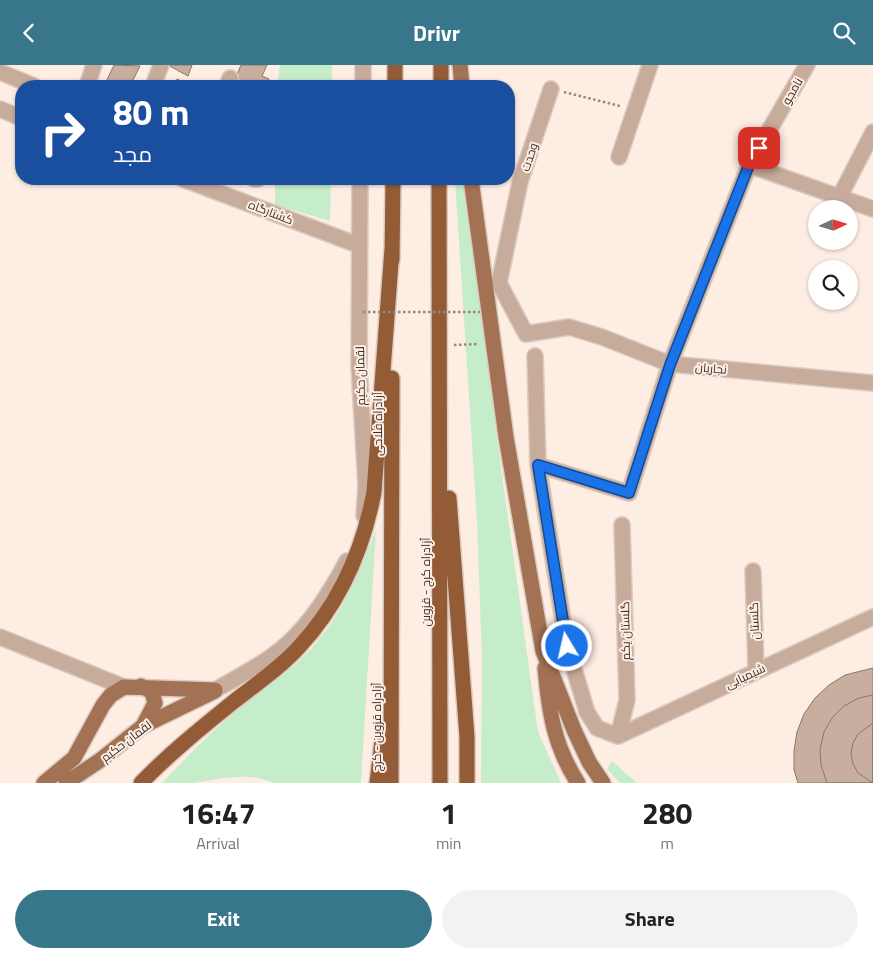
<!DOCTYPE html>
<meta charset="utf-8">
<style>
:root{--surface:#fff;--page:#f2f2f2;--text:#202124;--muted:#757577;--accent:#38768c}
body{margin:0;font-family:"Titillium Web",Cairo,sans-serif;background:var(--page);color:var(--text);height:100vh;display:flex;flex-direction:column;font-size:19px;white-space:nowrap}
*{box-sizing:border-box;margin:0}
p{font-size:16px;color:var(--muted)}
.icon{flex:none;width:28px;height:28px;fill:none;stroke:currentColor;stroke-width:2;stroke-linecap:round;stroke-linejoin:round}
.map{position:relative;height:718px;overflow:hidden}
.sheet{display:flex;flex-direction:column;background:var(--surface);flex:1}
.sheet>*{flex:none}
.guide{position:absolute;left:15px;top:15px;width:500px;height:105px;border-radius:20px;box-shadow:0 1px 4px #0004;background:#1a4fa0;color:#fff;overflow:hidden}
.needle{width:32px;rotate:86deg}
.tools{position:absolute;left:808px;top:135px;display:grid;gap:10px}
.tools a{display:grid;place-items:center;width:50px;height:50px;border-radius:50%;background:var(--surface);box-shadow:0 1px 4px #0004;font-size:25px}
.pin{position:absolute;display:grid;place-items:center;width:42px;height:42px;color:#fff;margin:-21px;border-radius:10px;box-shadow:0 2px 8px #0006}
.me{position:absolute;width:55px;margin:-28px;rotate:351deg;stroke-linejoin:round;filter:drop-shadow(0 0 4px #0008)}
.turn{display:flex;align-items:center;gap:18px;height:105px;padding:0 15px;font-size:22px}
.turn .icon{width:65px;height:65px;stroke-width:2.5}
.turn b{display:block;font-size:35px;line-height:42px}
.eta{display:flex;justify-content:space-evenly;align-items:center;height:85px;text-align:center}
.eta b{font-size:30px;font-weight:700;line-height:35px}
.cta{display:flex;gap:10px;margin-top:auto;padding:10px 15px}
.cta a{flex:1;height:58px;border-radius:30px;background:var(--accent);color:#fff;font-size:20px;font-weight:700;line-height:58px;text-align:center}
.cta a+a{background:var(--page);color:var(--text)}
header{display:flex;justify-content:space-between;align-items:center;height:65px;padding:0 15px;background:var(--accent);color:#fff;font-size:22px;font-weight:700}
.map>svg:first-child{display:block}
.green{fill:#c6edc9}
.building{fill:#c8ae9e;stroke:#8e7667}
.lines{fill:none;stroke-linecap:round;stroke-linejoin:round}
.minor-casing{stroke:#dbcbc2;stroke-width:18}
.major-casing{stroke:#dbcbc2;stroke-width:18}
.highway-casing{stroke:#dbcbc2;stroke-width:18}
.path{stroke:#968980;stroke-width:2.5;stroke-dasharray:2.5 2.5;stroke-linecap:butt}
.minor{stroke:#c8ac9b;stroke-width:15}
.major{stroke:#a37153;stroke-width:15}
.highway{stroke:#945b37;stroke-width:15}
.path-bridge{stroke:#968980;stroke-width:2.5;stroke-dasharray:2.5 2.5;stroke-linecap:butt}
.route-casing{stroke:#114b97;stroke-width:12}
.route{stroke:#1a73e8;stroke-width:9}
.labels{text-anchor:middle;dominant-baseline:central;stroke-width:4;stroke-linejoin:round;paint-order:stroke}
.street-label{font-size:12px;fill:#3b312a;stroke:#feede3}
</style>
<header><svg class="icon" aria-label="back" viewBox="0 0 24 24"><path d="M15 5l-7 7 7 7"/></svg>Drivr<svg class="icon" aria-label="search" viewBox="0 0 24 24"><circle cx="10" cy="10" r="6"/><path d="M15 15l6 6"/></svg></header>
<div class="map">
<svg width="873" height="718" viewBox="0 0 873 718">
<rect width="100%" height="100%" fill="#feede3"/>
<path class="green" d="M 280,0 L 332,0 L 332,21 L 277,21 Z
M 275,114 L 331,114 L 330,156 L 275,140 Z
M 455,114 L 464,114 L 483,228 L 495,360 L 538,667 L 561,718 L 481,718 L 482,595 L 477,457 Z
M 376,465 L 361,718 L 274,718 C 246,706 221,714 193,718 C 183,718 172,718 162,718 C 183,696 204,674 227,654 C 253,631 283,613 307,588 C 340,555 359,508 376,465 Z
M 612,696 L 637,718 L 620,718 L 607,704 Z"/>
<path class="building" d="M 114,0 L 140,1 L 132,17 L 139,21 L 104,21 Z
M 168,0 L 192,0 L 188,11 Z
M 241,0 L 267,0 L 262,11 L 269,14 L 266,21 L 232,21 Z
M 177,14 L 193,21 L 174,21 Z
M 873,603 L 873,718 L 798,718 L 794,705 L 794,686 L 797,667 L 804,649 L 815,633 L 829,620 L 845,610 Z
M 873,630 L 873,718 L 827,718 L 821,700 L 820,684 L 824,667 L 832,653 L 844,641 L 859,633 Z
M 873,658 L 873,718 L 858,708 L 853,699 L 851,688 L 853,678 L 858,669 Z"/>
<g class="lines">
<g class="minor-casing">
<path id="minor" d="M 0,7 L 34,21
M 87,21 L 94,0
M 153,21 L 161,0
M 227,21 L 230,13
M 363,21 L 363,0
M 551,24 L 520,117 L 499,218 L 526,269 L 569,262 L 602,272 L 670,299 L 873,318
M 0,44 L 21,53
M 619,92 L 650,0
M 749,100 L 873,144
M 183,114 L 358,180
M 254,114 L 258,114
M 360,114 L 359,301 L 366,421 L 364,451
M 839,133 L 873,67
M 535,291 L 538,400 L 567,581 L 587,647 L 597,663 L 618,671
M 538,400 L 629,428 L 670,299 L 749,100 L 807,0
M 753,506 L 756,605
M 0,572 L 124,622
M 215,625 C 233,615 251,605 268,594 C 304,570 327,533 347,496
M 618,671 L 873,552
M 618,671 L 627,635 L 622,460"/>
</g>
<g class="major-casing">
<path id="major" d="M 460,0 L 462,21
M 471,114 L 506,372 L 543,586 L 574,665 L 589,697 L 603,718
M 545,603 C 549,647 554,681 578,718
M 141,621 L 152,627 L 155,638 L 143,661
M 44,718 L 74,693 L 103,640 L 111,630 L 124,622 L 215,625
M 66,718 L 99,696 L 143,661 L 215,626"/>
</g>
<g class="highway-casing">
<path id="highway" d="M 395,21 L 395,0
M 441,21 L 441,0
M 439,114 L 440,718
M 392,195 L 393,114
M 449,433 L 467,672 L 467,718
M 141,718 C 169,689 201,663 232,638 C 255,620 280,603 299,582 C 340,538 363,485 374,427 L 392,184
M 377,718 L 383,668
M 391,718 L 392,313"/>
</g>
<path class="path" d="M 564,27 L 620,41
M 454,280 L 479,279"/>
<use href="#minor" class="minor"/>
<use href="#major" class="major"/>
<use href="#highway" class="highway"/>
<path class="path-bridge" d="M 363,247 L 480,247"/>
</g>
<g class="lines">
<g class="route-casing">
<path id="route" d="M 567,581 L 538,400 L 629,428 L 670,300 L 749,100 L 759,83"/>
</g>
<use href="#route" class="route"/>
</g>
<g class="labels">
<g class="street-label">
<text transform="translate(792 26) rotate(-60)">نامجو</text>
<text transform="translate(529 92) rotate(-72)">وحدت</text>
<text transform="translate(271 147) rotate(21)">کشتارگاه</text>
<text transform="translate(711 303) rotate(5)">نجاریان</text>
<text transform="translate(360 311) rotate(-91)">لقمان حکیم</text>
<text transform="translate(377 359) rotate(-90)">آزادراه فلاحی</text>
<text transform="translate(425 517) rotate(-90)">آزادراه کرج - قزوین</text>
<text transform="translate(754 556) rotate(-92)">گلستان</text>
<text transform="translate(625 566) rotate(-91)">گلستان یکم</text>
<text transform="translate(745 611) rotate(-25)">شیمیایی</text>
<text transform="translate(376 662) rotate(-90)">آزادراه قزوین - کرج</text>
<text transform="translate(126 676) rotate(-37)">لقمان حکیم</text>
</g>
</g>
</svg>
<div class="tools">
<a><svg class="needle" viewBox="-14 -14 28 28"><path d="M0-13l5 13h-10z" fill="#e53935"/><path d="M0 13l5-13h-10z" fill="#757577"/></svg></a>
<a><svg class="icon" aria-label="search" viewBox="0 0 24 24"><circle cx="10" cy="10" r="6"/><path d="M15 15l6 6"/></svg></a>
</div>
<div class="pin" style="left:759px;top:83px;background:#d93025"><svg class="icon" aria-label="arrive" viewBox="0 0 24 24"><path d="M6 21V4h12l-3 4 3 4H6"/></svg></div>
<svg class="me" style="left:567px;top:581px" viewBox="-20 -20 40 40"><circle r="17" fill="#1a73e8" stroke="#fff" stroke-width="3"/><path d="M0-11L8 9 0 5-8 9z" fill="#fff"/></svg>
<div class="guide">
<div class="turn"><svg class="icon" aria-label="right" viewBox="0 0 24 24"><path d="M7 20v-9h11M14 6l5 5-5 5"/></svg><div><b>80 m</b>مجد</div></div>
</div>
</div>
<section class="sheet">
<div class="eta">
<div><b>16:47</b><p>Arrival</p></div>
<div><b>1</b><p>min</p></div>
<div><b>280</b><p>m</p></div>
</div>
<div class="cta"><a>Exit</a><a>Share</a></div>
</section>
